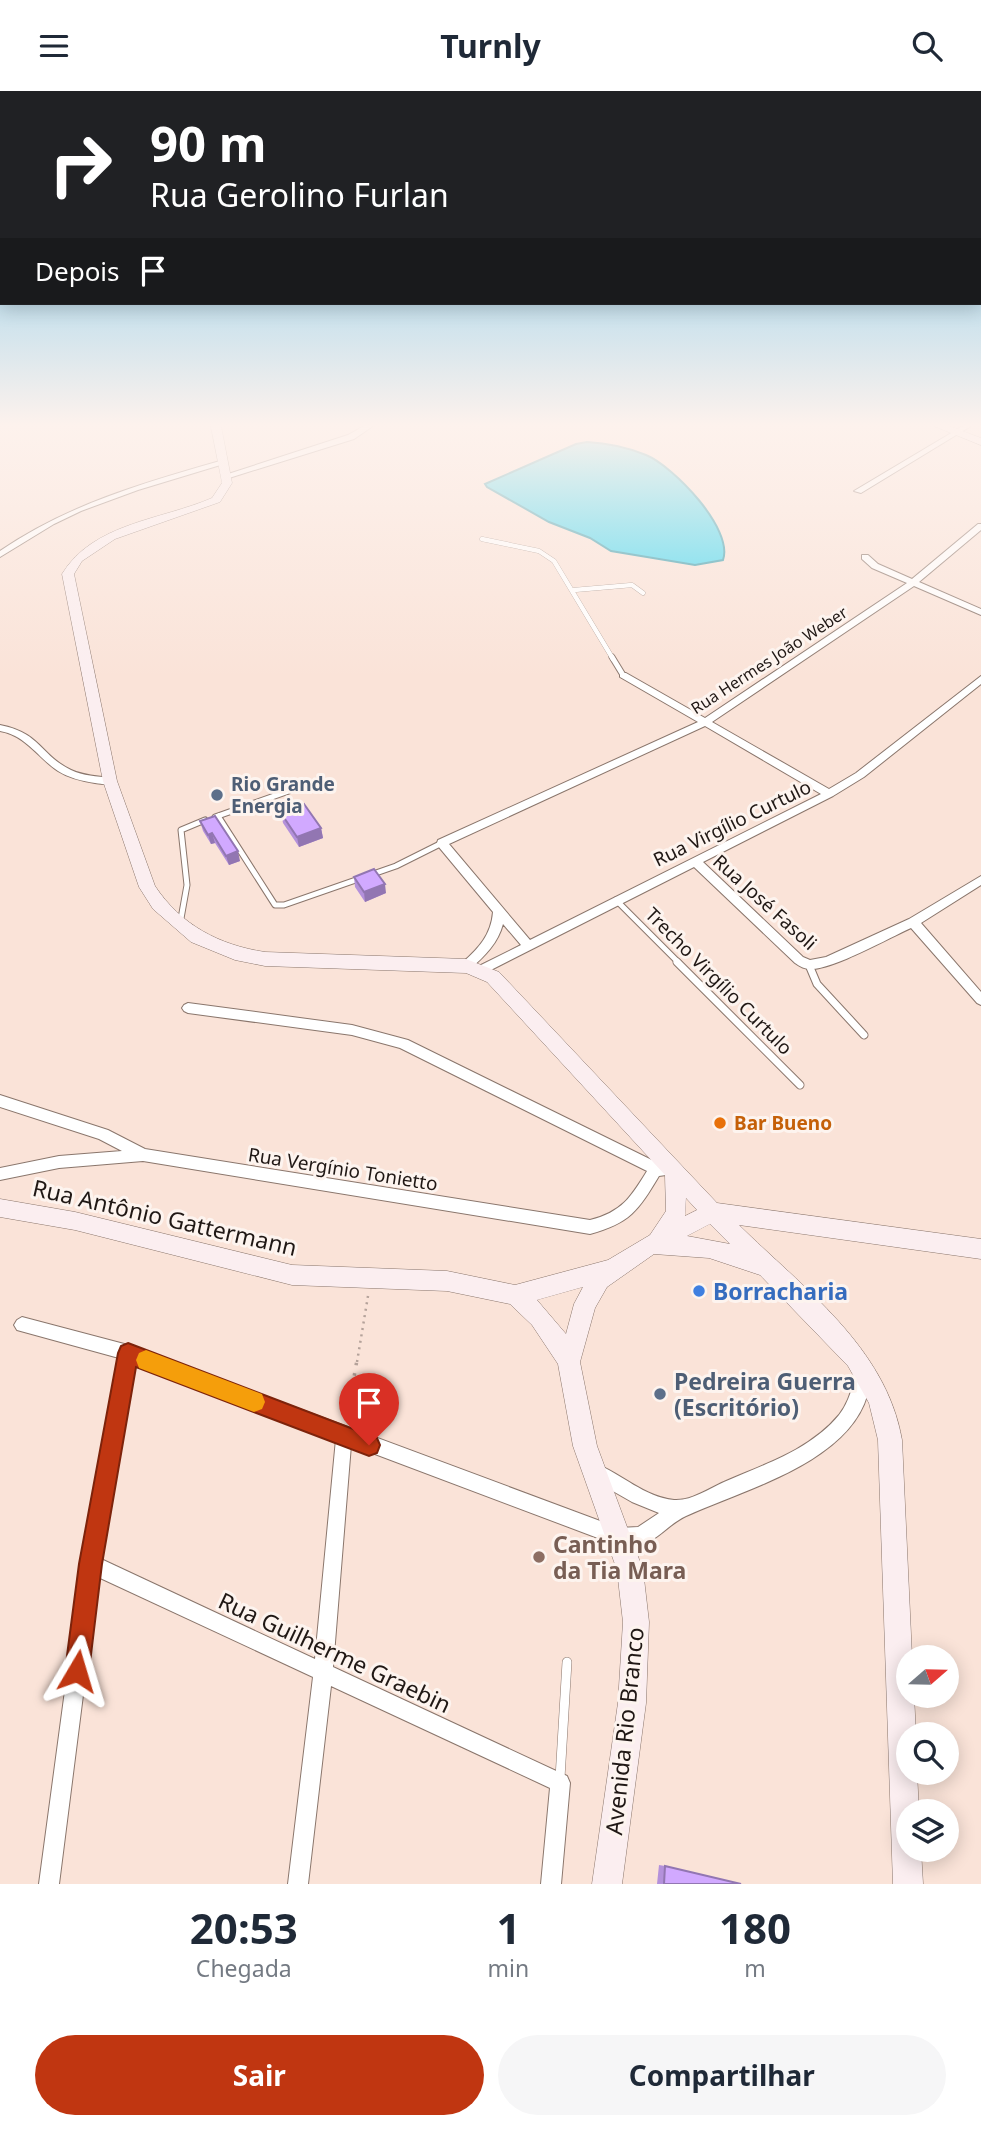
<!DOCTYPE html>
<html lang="pt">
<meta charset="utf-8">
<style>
:root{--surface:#fff;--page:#f6f6f7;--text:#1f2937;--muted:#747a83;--accent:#c03611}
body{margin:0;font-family:"Noto Sans",sans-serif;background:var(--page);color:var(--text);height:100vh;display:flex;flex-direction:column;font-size:26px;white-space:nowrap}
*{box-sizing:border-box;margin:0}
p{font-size:23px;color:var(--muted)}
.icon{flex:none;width:38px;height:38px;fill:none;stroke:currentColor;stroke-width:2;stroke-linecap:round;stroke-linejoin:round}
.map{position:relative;height:1793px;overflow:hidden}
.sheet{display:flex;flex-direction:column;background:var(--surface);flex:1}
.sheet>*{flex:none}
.hud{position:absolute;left:0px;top:0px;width:982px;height:214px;box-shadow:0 4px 18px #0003;background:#202124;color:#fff;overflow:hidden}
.needle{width:46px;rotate:70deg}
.buttons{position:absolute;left:896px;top:1554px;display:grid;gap:14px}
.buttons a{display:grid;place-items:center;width:63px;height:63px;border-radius:50%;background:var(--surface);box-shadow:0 4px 18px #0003;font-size:35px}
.pin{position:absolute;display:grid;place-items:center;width:60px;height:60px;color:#fff;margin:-72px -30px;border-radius:50% 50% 50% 0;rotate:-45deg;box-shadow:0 0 7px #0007}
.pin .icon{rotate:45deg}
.me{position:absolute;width:77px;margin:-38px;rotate:7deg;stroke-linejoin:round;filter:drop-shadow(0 0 5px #0008)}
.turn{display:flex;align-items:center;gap:24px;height:147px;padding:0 35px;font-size:32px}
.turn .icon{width:91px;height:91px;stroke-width:2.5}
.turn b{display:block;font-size:49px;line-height:60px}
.then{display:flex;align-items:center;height:66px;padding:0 35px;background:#0003;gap:14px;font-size:26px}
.eta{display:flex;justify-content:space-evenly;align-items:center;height:119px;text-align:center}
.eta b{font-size:42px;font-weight:700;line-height:49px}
.primary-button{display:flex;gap:14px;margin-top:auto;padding:14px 35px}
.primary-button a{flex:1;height:80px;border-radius:42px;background:var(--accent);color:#fff;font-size:28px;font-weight:700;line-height:80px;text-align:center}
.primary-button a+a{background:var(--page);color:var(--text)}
header{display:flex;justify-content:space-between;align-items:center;height:91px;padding:0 35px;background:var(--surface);font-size:32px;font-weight:700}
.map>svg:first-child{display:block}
.water{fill:#43d8f1;stroke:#389eaf;stroke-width:2}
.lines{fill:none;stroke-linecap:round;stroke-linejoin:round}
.lane-far3-casing{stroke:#8a766c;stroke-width:5}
.lane-far2-casing{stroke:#8a766c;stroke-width:7}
.lane-far1-casing{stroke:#8a766c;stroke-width:9}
.lane-casing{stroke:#8a766c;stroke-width:10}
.street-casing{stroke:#8a766c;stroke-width:2}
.secondary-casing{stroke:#8a766c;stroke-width:1}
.path-far1{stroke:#b4a29a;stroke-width:2.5;stroke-dasharray:2 4.5;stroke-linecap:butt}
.path{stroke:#b4a29a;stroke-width:3.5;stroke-dasharray:2.5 8;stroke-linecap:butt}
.lane-far3{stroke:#fff;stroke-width:4.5}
.lane-far2{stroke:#fff;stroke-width:5}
.lane-far1{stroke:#fff;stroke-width:7}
.lane{stroke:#fff;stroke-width:9}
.street{fill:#fff;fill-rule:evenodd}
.secondary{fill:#fbeef0;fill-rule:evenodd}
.wall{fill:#b491db}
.shaded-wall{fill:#9276b2}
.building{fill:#d1a9ff;stroke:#9276b2;stroke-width:2}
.route{fill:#c03611;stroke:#7d230b;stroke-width:2}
.slow{fill:#f59e0b}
.service-dot{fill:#5c6f8a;stroke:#fdf4ef;stroke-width:2.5}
.food-dot{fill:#e8710a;stroke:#fdf4ef;stroke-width:2.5}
.shop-dot{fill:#3f7fe0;stroke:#fdf4ef;stroke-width:2.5}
.education-dot{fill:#8d6e63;stroke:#fdf4ef;stroke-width:2.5}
.labels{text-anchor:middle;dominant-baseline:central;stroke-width:6;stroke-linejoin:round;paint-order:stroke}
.far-street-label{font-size:16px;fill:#201815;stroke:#fdf4ef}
.service-label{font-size:19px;font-weight:bold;fill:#4e5e75;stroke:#fdf4ef;text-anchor:start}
.street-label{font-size:19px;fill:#201815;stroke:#fdf4ef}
.food-label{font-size:19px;font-weight:bold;fill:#c56008;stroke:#fdf4ef;text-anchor:start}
.near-street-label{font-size:23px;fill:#201815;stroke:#fdf4ef}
.near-shop-label{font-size:23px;font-weight:bold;fill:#366cbe;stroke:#fdf4ef;text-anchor:start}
.near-service-label{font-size:23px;font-weight:bold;fill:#4e5e75;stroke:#fdf4ef;text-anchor:start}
.near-education-label{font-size:23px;font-weight:bold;fill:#785e54;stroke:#fdf4ef;text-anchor:start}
</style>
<header><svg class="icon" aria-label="menu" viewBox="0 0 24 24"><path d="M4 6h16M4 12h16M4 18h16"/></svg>Turnly<svg class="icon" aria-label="search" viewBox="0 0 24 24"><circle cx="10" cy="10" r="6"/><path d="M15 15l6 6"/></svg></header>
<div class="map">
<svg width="981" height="1793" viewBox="0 0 981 1793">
<rect width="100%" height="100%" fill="#fae3d8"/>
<path class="water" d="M 587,351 C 606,352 629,357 646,364 C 673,375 734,438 723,469 L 695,474 L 611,460 L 590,447 L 549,431 L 487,396 L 485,393 L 576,353 Z"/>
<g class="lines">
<g class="lane-far3-casing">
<path id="lane-far3" d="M 482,448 L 539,460 L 554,470 L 613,568
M 574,499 L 632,494 L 643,502"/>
</g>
<g class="lane-far2-casing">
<path id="lane-far2" d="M 612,566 L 623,584
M 218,725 L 275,814 L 284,814 L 396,775 L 442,752
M 215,726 L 317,690
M 616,809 L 679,872
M 180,833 L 187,794 L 181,739 L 205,729"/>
</g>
<g class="lane-far1-casing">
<path id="lane-far1" d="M 677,871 L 800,994
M 809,874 L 817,893 L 864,944"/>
</g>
<g class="lane-casing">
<path id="lane" d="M 560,1687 L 567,1571"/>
</g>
<g class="street-casing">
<path id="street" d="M 364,335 L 373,335 L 354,348 L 229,387 L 222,385 L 348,344 Z
M 963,335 L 971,335 L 861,402 L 854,400 Z
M 220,370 L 227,372 L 138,399 L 81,420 L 54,433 L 0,466 L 0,460 C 67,414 143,392 220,370 Z
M 978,433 L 981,433 L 981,439 L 919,491 L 981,518 L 981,524 L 914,495 L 712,631 L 829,698 L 856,682 L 981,585 L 981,593 L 864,686 L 833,705 L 703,771 L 803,866 L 810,869 L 826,866 L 909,828 L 981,785 L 981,794 L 921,832 L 981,901 L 981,914 L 977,912 L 911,837 C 889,847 832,879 810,878 C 805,878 799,875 795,872 L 694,776 L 485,882 L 477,882 L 475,879 L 477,876 L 521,854 L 503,833 C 498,852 485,865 470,878 L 462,878 L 460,875 L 462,872 C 479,857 491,844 493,821 L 438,755 L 437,752 L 438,749 L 698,631 L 620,586 L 620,582 L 626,582 L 705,627 L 907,492 L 872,477 L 862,468 L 862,464 L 868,464 L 878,473 L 912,488 ZM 705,635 L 821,703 L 530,849 L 449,753 Z
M 0,634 C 41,642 40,664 71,679 C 83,685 97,685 110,687 L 115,690 C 109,695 103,693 95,692 C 82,690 69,687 58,680 C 37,666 27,645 0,640 Z
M 188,912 L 352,934 L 408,949 L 666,1076 L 668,1080 L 666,1084 L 659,1085 C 638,1120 630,1132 590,1143 L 143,1070 L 59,1077 L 0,1089 L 0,1077 L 59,1065 L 122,1060 L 99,1048 L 0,1016 L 0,1004 L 108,1039 L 145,1058 L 590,1129 C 622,1121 631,1106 647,1080 L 400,957 L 352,944 L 188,922 L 184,920 L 182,917 L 184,914 Z
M 22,1226 L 128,1254 L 619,1437 L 638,1436 L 659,1422 L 632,1411 L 590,1387 L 588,1381 L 590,1375 L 596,1373 C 622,1383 644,1406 674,1409 C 692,1410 708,1398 724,1391 C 765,1373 810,1359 839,1324 C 850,1310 852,1295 858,1279 L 864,1277 L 870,1279 C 873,1288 869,1296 867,1305 C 847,1372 743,1399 686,1425 C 670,1432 657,1450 640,1454 C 634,1455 626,1454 619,1455 L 351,1354 L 333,1576 L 567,1685 L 570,1692 L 561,1793 L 541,1793 L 550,1697 L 331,1595 L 308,1793 L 288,1793 L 313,1586 L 98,1486 L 59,1793 L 39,1793 L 82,1473 L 119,1267 L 17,1239 L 14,1234 L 17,1229 ZM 134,1272 L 336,1348 L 315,1568 L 101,1468 Z"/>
</g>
<g class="secondary-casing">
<path id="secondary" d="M 211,335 L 221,335 L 232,392 L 220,411 L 115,448 L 82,470 L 74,483 L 117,690 L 155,795 C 181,834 219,854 265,861 L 466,868 L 499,881 L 717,1112 L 981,1148 L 981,1168 L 739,1134 C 803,1197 886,1256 902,1349 L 912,1566 L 908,1566 L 908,1605 L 914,1605 L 916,1643 L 908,1643 L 908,1682 L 917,1682 L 919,1720 L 908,1720 L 908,1759 L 921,1759 L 923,1793 L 893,1793 L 878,1349 L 869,1312 L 848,1275 L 760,1184 L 709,1167 L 654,1163 L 607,1196 L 595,1217 L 580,1271 L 597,1355 L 643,1479 L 649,1531 L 646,1612 L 622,1793 L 592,1793 L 618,1612 L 623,1531 L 617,1479 L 573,1355 L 558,1273 L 532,1234 L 510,1213 L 447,1200 L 292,1194 L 75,1139 L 0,1126 L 0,1108 L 75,1121 L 292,1174 L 447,1180 L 515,1194 L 608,1169 L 650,1144 L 666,1120 L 665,1084 L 487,891 L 466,882 L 265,875 L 235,869 L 191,851 L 153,818 L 139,796 L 103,690 L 62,483 C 93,432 161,429 212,407 L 222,392 ZM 686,1107 L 697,1119 L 685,1125 ZM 710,1133 L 730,1153 L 687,1145 ZM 583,1196 L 574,1213 L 566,1243 L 537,1209 Z
M 934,335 L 949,335 L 981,347 L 981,354 Z"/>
</g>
<path class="path-far1" d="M 357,1271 L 368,1205"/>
<path class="path" d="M 347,1326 L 357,1269"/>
<use href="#lane-far3" class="lane-far3"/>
<use href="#lane-far2" class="lane-far2"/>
<use href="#lane-far1" class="lane-far1"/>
<use href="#lane" class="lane"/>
<use href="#street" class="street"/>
<use href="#secondary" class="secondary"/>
</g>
<path class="wall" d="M 281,722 L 321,737 L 323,747 L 299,756 L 283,732 Z
M 200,730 L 240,770 L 229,774 L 215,752 L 211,753 L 203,740 Z
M 354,786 L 386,802 L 365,811 L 355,796 Z
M 659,1774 L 665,1775 L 741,1793 L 657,1793 Z"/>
<path class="shaded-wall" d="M 321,737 L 323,747 L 299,756 L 297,746 Z
M 212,742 L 215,752 L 211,753 L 208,744 Z
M 238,760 L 240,770 L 229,774 L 226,765 Z
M 385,793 L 386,802 L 365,811 L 364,801 Z"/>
<path class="building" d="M 304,713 L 321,737 L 297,746 L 281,722 Z
M 215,725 L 238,760 L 226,765 L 212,742 L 208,744 L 200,730 Z
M 374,778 L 385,793 L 364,801 L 354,786 Z
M 665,1775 L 741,1793 L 664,1793 Z"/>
<linearGradient id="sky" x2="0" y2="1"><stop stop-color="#66c2ec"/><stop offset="0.57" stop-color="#fdf2ed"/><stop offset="1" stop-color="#fdf2ed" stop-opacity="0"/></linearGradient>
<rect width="981" height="586" fill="url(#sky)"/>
<path class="route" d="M 128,1252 L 369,1344 L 377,1347 L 380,1354 L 377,1362 L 369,1365 L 136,1276 L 102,1473 L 89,1580 L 85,1588 L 77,1592 L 68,1588 L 65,1580 L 79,1473 L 118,1262 L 121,1255 Z"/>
<path class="slow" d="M 146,1259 L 262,1303 L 265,1311 L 262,1318 L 254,1321 L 139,1277 L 136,1269 L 139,1262 Z"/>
<g class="service-dot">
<circle cx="217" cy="704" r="7"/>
<circle cx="660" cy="1303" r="7"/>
</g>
<circle class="food-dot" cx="720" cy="1032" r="7"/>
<circle class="shop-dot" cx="699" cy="1200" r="7"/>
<circle class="education-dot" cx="539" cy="1466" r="7"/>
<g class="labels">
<g class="far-street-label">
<text transform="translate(769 569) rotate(-33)">Rua Hermes João Weber</text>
</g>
<g class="service-label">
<text x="231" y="693">Rio Grande<tspan x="231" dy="22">Energia</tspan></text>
</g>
<g class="street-label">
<text transform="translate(732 732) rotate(-26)">Rua Virgílio Curtulo</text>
<text transform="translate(765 811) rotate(42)">Rua José Fasoli</text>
<text transform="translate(719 890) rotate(45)">Trecho Virgílio Curtulo</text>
<text transform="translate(343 1078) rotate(9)">Rua Vergínio Tonietto</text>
</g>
<g class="food-label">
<text x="734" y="1032">Bar Bueno</text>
</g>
<g class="near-street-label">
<text transform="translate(165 1126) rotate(13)">Rua Antônio Gattermann</text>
<text transform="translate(335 1561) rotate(25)">Rua Guilherme Graebin</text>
<text transform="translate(624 1640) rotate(-84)">Avenida Rio Branco</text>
</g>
<g class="near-shop-label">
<text x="713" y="1200">Borracharia</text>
</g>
<g class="near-service-label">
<text x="674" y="1290">Pedreira Guerra<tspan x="674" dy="26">(Escritório)</tspan></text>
</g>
<g class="near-education-label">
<text x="553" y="1453">Cantinho<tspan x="553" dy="26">da Tia Mara</tspan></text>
</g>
</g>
</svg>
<div class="buttons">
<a><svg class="needle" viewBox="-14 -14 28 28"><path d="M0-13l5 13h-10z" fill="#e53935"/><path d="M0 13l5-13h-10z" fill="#747a83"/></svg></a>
<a><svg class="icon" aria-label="search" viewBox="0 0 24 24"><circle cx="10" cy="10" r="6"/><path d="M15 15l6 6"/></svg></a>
<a><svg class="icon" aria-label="layers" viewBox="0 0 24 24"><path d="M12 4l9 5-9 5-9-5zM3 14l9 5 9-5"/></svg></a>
</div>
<div class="pin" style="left:369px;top:1354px;background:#d93025"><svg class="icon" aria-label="arrive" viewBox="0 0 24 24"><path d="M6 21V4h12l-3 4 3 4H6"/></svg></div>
<svg class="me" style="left:77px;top:1580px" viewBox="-20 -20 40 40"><path d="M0-17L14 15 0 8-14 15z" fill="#c03611" stroke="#fff" stroke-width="4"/></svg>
<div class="hud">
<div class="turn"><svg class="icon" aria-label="right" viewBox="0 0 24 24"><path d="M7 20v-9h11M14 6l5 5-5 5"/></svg><div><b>90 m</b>Rua Gerolino Furlan</div></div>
<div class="then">Depois<svg class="icon" aria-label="arrive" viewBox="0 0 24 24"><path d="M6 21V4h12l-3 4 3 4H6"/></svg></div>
</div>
</div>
<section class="sheet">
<div class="eta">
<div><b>20:53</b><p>Chegada</p></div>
<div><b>1</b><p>min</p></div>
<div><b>180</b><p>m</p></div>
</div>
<div class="primary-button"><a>Sair</a><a>Compartilhar</a></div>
</section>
